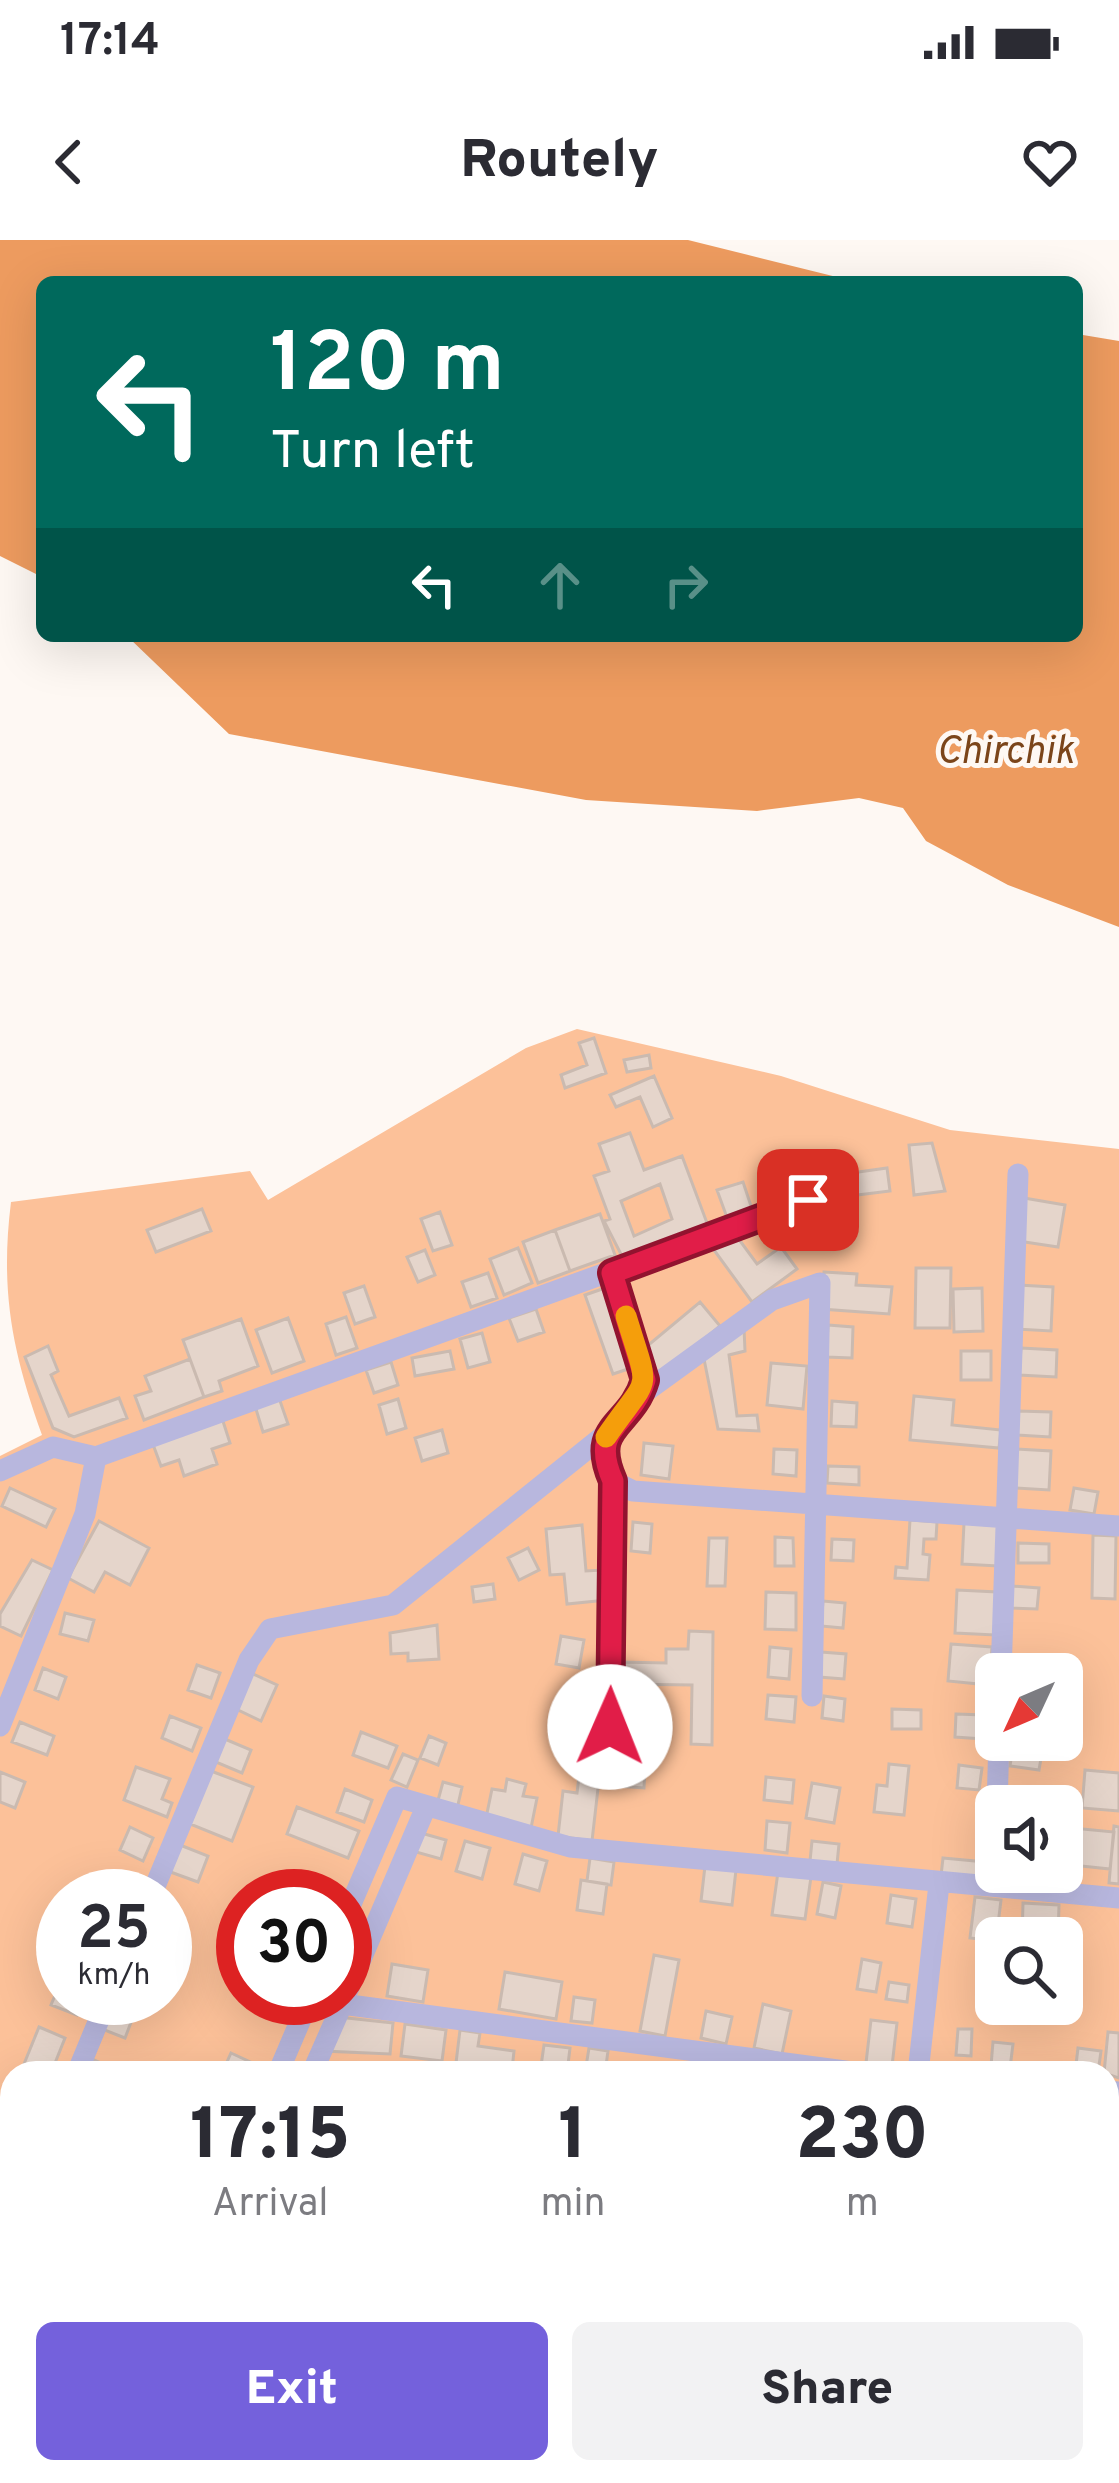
<!DOCTYPE html>
<style>
:root{--surface:#fff;--page:#f2f2f3;--text:#2b2b33;--muted:#7c7c81;--accent:#7461dc}
body{margin:0;font-family:Overpass,sans-serif;background:var(--page);color:var(--text);height:100vh;display:flex;flex-direction:column;font-size:45px;white-space:nowrap}
*{box-sizing:border-box;margin:0}
p{font-size:39px;color:var(--muted)}
.icon{flex:none;width:66px;height:66px;fill:none;stroke:currentColor;stroke-width:2;stroke-linecap:round;stroke-linejoin:round}
.map{position:relative;flex:1;overflow:hidden}
.details{position:absolute;left:0px;top:1821px;width:1119px;height:423px;display:flex;flex-direction:column;background:var(--surface);border-radius:36px 36px 0 0;box-shadow:0 12px 48px #0002}
.details>*{flex:none}
.banner{position:absolute;left:36px;top:36px;width:1047px;height:366px;border-radius:18px;box-shadow:0 12px 48px #0002;background:#00695c;color:#fff;overflow:hidden}
.needle{width:78px;rotate:226deg}
.controls{position:absolute;left:975px;top:1413px;display:grid;gap:24px}
.controls a{display:grid;place-items:center;width:108px;height:108px;border-radius:18px;background:var(--surface);box-shadow:0 12px 48px #0002;font-size:60px}
.speed{position:absolute;left:36px;top:1629px;display:flex;gap:24px;font-size:60px;font-weight:700;text-align:center}
.speed>*{display:grid;place-content:center;width:156px;height:156px;border-radius:50%;background:var(--surface);box-shadow:0 12px 48px #0002;line-height:1}
.speed small{font-size:30px;font-weight:400}
.speed .limit{border:18px solid #d22;background:#fff;color:#111}
.pin{position:absolute;display:grid;place-items:center;width:102px;height:102px;color:#fff;margin:-51px;border-radius:24px;box-shadow:0 6px 18px #0006}
.me{position:absolute;width:132px;margin:-66px;rotate:1deg;stroke-linejoin:round;filter:drop-shadow(0 0 9px #0008)}
.turn{display:flex;align-items:center;gap:42px;height:252px;padding:0 36px;font-size:54px}
.turn .icon{width:156px;height:156px;stroke-width:2.5}
.turn b{display:block;font-size:84px;line-height:102px}
.lanes{display:flex;align-items:center;height:114px;padding:0 36px;background:#0003;justify-content:center;gap:60px;direction:ltr}
.lanes .off{opacity:.35}
.eta{display:flex;justify-content:space-evenly;align-items:center;height:204px;text-align:center}
.eta b{font-size:72px;font-weight:800;line-height:84px}
.button{display:flex;gap:24px;margin-top:auto;padding:24px 36px}
.button a{flex:1;height:138px;border-radius:18px;background:var(--accent);color:#fff;font-size:48px;font-weight:800;line-height:138px;text-align:center}
.button a+a{background:var(--page);color:var(--text)}
.status{display:flex;justify-content:space-between;align-items:center;height:84px;padding:0 60px;background:var(--surface);direction:ltr}
.status svg{height:33px;fill:currentColor}
header{display:flex;justify-content:space-between;align-items:center;height:156px;padding:0 36px;background:var(--surface);font-size:54px;font-weight:800}
.map>svg:first-child{display:block}
.green{fill:#fcc199;fill-rule:evenodd}
.water{fill:#ed9b5f}
.building{fill:#e5d5cb;stroke:#cabab0;stroke-width:3;fill-rule:evenodd}
.lines{fill:none;stroke-linecap:round;stroke-linejoin:round}
.lane{stroke:#b8b7de;stroke-width:10}
.street{stroke:#b8b7de;stroke-width:21}
.secondary{stroke:#9896d0;stroke-width:30}
.route-casing{stroke:#92132f;stroke-width:30}
.route{stroke:#e11d48;stroke-width:21}
.slow{stroke:#f59e0b;stroke-width:21}
.labels{text-anchor:middle;dominant-baseline:central;stroke-width:10;stroke-linejoin:round;paint-order:stroke}
.water-label{font-size:39px;font-style:italic;fill:#7b451a;stroke:#fef8f3}
</style>
<div class="status"><b>17:14</b><svg viewBox="0 0 49 12"><path d="M0 12V9h3v3zM5 12V6h3v6zM10 12V3h3v9zM15 12V0h3v12zM26 1h20v11H26zM47 4h2v5h-2z"/></svg></div>
<header><svg class="icon" aria-label="back" viewBox="0 0 24 24"><path d="M15 5l-7 7 7 7"/></svg>Routely<svg class="icon" aria-label="heart" viewBox="0 0 24 24"><path d="M12 20l-8-8c-3-5 5-10 8-4 3-6 11-1 8 4z"/></svg></header>
<div class="map">
<svg width="1119" height="2243" viewBox="0 0 1119 2243">
<rect width="100%" height="100%" fill="#fef8f3"/>
<path class="green" d="M 577,789 L 781,836 L 950,890 L 1119,909 L 1119,1961 L 1107,1965 L 1107,1833 L 12,1833 L 12,2102 L 0,2099 L 0,1216 L 42,1195 C 12,1111 0,1051 11,962 L 250,931 L 268,960 L 526,808 ZM 996,1434 L 1062,1434 L 1062,1500 L 996,1500 ZM 996,1566 L 1062,1566 L 1062,1632 L 996,1632 ZM 63,1656 L 165,1656 L 165,1758 L 63,1758 ZM 243,1656 L 345,1656 L 345,1758 L 243,1758 ZM 996,1698 L 1062,1698 L 1062,1764 L 996,1764 Z"/>
<path class="water" d="M 0,0 L 688,0 L 857,42 L 42,42 L 42,337 L 0,316 Z
M 1077,94 L 1119,101 L 1119,687 L 1008,645 L 926,601 L 903,568 L 859,558 L 757,571 L 586,560 L 229,494 L 127,396 L 1077,396 Z"/>
<path class="building" d="M 594,798 L 606,833 L 565,848 L 561,835 L 587,825 L 579,803 Z
M 649,815 L 651,828 L 627,832 L 624,820 Z
M 654,836 L 672,878 L 653,887 L 640,857 L 616,867 L 610,855 Z
M 630,893 L 644,930 L 682,916 L 710,991 L 625,1022 L 604,981 L 610,979 L 594,936 L 609,931 L 599,904 ZM 660,944 L 672,979 L 634,996 L 621,961 Z
M 932,903 L 945,951 L 914,955 L 909,905 Z
M 887,928 L 890,951 L 833,958 L 830,936 Z
M 799,929 L 803,941 L 777,951 L 772,939 Z
M 743,942 L 754,975 L 729,983 L 717,950 Z
M 1024,958 L 1065,965 L 1058,1007 L 1018,1001 Z
M 202,969 L 211,991 L 156,1012 L 147,990 Z
M 440,972 L 452,1005 L 433,1011 L 421,979 Z
M 600,974 L 615,1015 L 570,1031 L 555,990 Z
M 555,990 L 570,1031 L 538,1043 L 523,1002 Z
M 735,994 L 757,1024 L 781,1007 L 797,1029 L 752,1062 L 714,1010 Z
M 518,1008 L 532,1043 L 504,1055 L 490,1019 Z
M 425,1010 L 435,1035 L 418,1042 L 407,1017 Z
M 916,1028 L 951,1028 L 950,1088 L 915,1088 Z
M 824,1032 L 857,1034 L 856,1045 L 892,1047 L 889,1074 L 821,1069 Z
M 488,1033 L 497,1058 L 471,1067 L 462,1042 Z
M 1018,1045 L 1053,1047 L 1051,1091 L 1016,1089 Z
M 364,1046 L 375,1077 L 355,1084 L 344,1053 Z
M 608,1047 L 637,1126 L 613,1134 L 585,1055 Z
M 982,1048 L 983,1091 L 954,1092 L 953,1049 Z
M 700,1062 L 720,1086 L 660,1136 L 640,1112 Z
M 536,1069 L 544,1092 L 518,1101 L 509,1078 Z
M 346,1077 L 357,1108 L 336,1115 L 326,1084 Z
M 288,1078 L 304,1121 L 272,1133 L 256,1090 Z
M 241,1079 L 258,1126 L 219,1141 L 222,1151 L 204,1157 L 183,1100 Z
M 828,1085 L 853,1087 L 852,1118 L 826,1117 Z
M 744,1088 L 745,1111 L 729,1115 L 737,1176 L 757,1175 L 759,1191 L 718,1189 L 703,1114 Z
M 482,1093 L 490,1122 L 468,1128 L 460,1099 Z
M 48,1106 L 58,1131 L 51,1135 L 69,1176 L 119,1158 L 127,1178 L 74,1197 L 53,1188 L 25,1117 Z
M 1021,1108 L 1057,1110 L 1056,1137 L 1019,1135 Z
M 450,1111 L 454,1129 L 415,1136 L 412,1118 Z
M 961,1111 L 991,1111 L 991,1140 L 961,1140 Z
M 190,1119 L 204,1157 L 144,1180 L 135,1156 L 151,1151 L 145,1136 Z
M 391,1122 L 398,1145 L 374,1153 L 366,1130 Z
M 771,1123 L 807,1126 L 803,1169 L 767,1165 Z
M 914,1156 L 954,1160 L 952,1185 L 1001,1190 L 999,1208 L 910,1200 Z
M 279,1158 L 288,1184 L 263,1192 L 255,1166 Z
M 398,1159 L 406,1188 L 387,1194 L 379,1165 Z
M 832,1161 L 857,1163 L 856,1187 L 831,1186 Z
M 1018,1171 L 1051,1172 L 1050,1197 L 1017,1195 Z
M 221,1175 L 230,1203 L 212,1209 L 217,1224 L 184,1236 L 179,1220 L 161,1226 L 151,1199 Z
M 442,1190 L 448,1213 L 422,1221 L 415,1198 Z
M 644,1203 L 673,1206 L 669,1239 L 641,1235 Z
M 774,1209 L 797,1210 L 796,1236 L 773,1234 Z
M 1016,1209 L 1051,1211 L 1049,1250 L 1014,1248 Z
M 828,1226 L 859,1227 L 859,1245 L 827,1243 Z
M 10,1248 L 55,1269 L 46,1287 L 2,1266 Z
M 1074,1248 L 1098,1252 L 1094,1274 L 1070,1270 Z
M 910,1280 L 937,1282 L 936,1299 L 924,1299 L 923,1314 L 930,1315 L 928,1340 L 895,1338 L 896,1327 L 907,1328 Z
M 99,1281 L 149,1308 L 130,1345 L 105,1332 L 94,1352 L 68,1338 Z
M 633,1282 L 652,1284 L 650,1313 L 631,1311 Z
M 964,1283 L 1001,1286 L 998,1326 L 962,1324 Z
M 582,1285 L 586,1331 L 603,1330 L 607,1360 L 567,1364 L 564,1334 L 550,1335 L 546,1289 Z
M 1093,1295 L 1116,1296 L 1115,1359 L 1092,1358 Z
M 775,1297 L 793,1298 L 794,1326 L 775,1326 Z
M 709,1298 L 727,1298 L 725,1346 L 707,1346 Z
M 832,1299 L 854,1300 L 853,1321 L 831,1320 Z
M 1018,1303 L 1049,1304 L 1049,1323 L 1018,1323 Z
M 528,1308 L 539,1330 L 519,1340 L 508,1318 Z
M 32,1320 L 53,1330 L 21,1396 L 0,1386 L 0,1374 Z
M 493,1344 L 495,1359 L 474,1362 L 472,1347 Z
M 1011,1346 L 1039,1348 L 1037,1369 L 1009,1368 Z
M 957,1350 L 997,1352 L 995,1395 L 955,1393 Z
M 766,1352 L 796,1353 L 796,1390 L 765,1389 Z
M 823,1361 L 845,1363 L 843,1388 L 821,1386 Z
M 65,1373 L 94,1380 L 88,1401 L 60,1394 Z
M 437,1385 L 439,1419 L 408,1421 L 408,1413 L 391,1414 L 390,1393 Z
M 689,1391 L 713,1392 L 712,1505 L 691,1504 L 692,1445 L 619,1444 L 619,1422 L 666,1423 L 666,1409 L 688,1409 Z
M 561,1396 L 584,1400 L 579,1428 L 556,1424 Z
M 951,1404 L 992,1407 L 989,1445 L 948,1441 Z
M 770,1407 L 791,1409 L 789,1439 L 768,1437 Z
M 821,1412 L 846,1414 L 844,1439 L 819,1437 Z
M 197,1425 L 220,1433 L 211,1458 L 188,1450 Z
M 43,1428 L 66,1437 L 58,1459 L 35,1450 Z
M 251,1433 L 277,1445 L 261,1481 L 234,1468 Z
M 768,1455 L 796,1457 L 794,1482 L 766,1479 Z
M 824,1456 L 845,1459 L 843,1481 L 822,1478 Z
M 892,1469 L 921,1470 L 921,1489 L 892,1489 Z
M 956,1474 L 984,1475 L 983,1499 L 955,1497 Z
M 170,1476 L 201,1488 L 192,1511 L 162,1498 Z
M 20,1482 L 54,1496 L 47,1515 L 12,1502 Z
M 361,1492 L 397,1506 L 388,1528 L 353,1515 Z
M 429,1496 L 446,1503 L 438,1525 L 420,1518 Z
M 220,1497 L 251,1510 L 242,1533 L 211,1520 Z
M 622,1497 L 633,1499 L 630,1527 L 645,1528 L 644,1548 L 617,1546 Z
M 1014,1500 L 1044,1501 L 1039,1530 L 1010,1526 Z
M 403,1514 L 418,1520 L 407,1547 L 391,1540 Z
M 889,1524 L 909,1526 L 904,1575 L 874,1572 L 877,1545 L 887,1546 Z
M 959,1525 L 982,1528 L 979,1550 L 957,1548 Z
M 136,1527 L 170,1539 L 162,1559 L 172,1563 L 167,1577 L 124,1560 Z
M 580,1528 L 600,1531 L 592,1601 L 558,1596 L 563,1551 L 577,1553 Z
M 1085,1530 L 1119,1533 L 1119,1571 L 1082,1568 Z
M 211,1531 L 253,1547 L 232,1601 L 190,1584 Z
M 0,1532 L 25,1542 L 15,1568 L 0,1562 Z
M 766,1537 L 794,1540 L 792,1563 L 764,1560 Z
M 507,1539 L 526,1544 L 523,1556 L 537,1558 L 531,1588 L 486,1578 L 492,1549 L 505,1551 Z
M 443,1542 L 462,1547 L 457,1569 L 437,1564 Z
M 812,1543 L 840,1548 L 834,1583 L 806,1578 Z
M 345,1549 L 372,1560 L 364,1582 L 337,1572 Z
M 297,1567 L 359,1591 L 348,1618 L 287,1594 Z
M 767,1581 L 790,1583 L 787,1613 L 765,1610 Z
M 1114,1586 L 1119,1587 L 1119,1644 L 1109,1643 Z
M 130,1587 L 153,1598 L 143,1621 L 120,1610 Z
M 1062,1587 L 1114,1592 L 1110,1629 L 1062,1624 Z
M 421,1593 L 446,1600 L 441,1619 L 416,1612 Z
M 465,1601 L 490,1608 L 482,1639 L 456,1631 Z
M 812,1601 L 839,1604 L 837,1624 L 810,1621 Z
M 175,1603 L 208,1616 L 198,1642 L 165,1630 Z
M 523,1614 L 547,1621 L 539,1651 L 515,1644 Z
M 590,1618 L 614,1622 L 611,1645 L 587,1641 Z
M 943,1618 L 996,1623 L 998,1640 L 941,1636 Z
M 705,1626 L 736,1630 L 732,1665 L 701,1661 Z
M 778,1632 L 811,1637 L 805,1679 L 772,1675 Z
M 105,1637 L 130,1647 L 127,1656 L 98,1656 Z
M 581,1640 L 607,1644 L 603,1674 L 577,1670 Z
M 823,1642 L 841,1646 L 835,1678 L 817,1674 Z
M 891,1655 L 916,1659 L 912,1687 L 887,1683 Z
M 975,1657 L 1001,1660 L 996,1701 L 970,1698 Z
M 1023,1663 L 1059,1665 L 1058,1698 L 1022,1698 Z
M 654,1715 L 679,1720 L 665,1796 L 640,1791 Z
M 862,1719 L 881,1723 L 876,1752 L 857,1749 Z
M 392,1724 L 428,1730 L 423,1762 L 387,1756 Z
M 505,1732 L 562,1742 L 556,1779 L 499,1769 Z
M 61,1741 L 63,1758 L 84,1758 L 77,1775 L 51,1765 Z
M 889,1742 L 909,1745 L 907,1762 L 886,1759 Z
M 574,1757 L 595,1760 L 592,1783 L 571,1781 Z
M 114,1758 L 140,1759 L 125,1798 L 102,1789 Z
M 763,1764 L 791,1771 L 782,1814 L 754,1808 Z
M 706,1771 L 732,1777 L 726,1804 L 701,1798 Z
M 338,1777 L 393,1783 L 390,1814 L 324,1811 Z
M 871,1780 L 897,1783 L 892,1826 L 866,1823 Z
M 405,1784 L 446,1790 L 442,1821 L 401,1816 Z
M 39,1787 L 65,1798 L 51,1833 L 24,1824 Z
M 958,1789 L 972,1789 L 971,1816 L 956,1815 Z
M 460,1790 L 480,1793 L 478,1806 L 514,1811 L 512,1830 L 456,1823 Z
M 1108,1792 L 1119,1793 L 1119,1838 L 1104,1833 Z
M 993,1802 L 1013,1804 L 1010,1828 L 991,1826 Z
M 544,1805 L 570,1808 L 567,1833 L 540,1833 Z
M 589,1808 L 608,1811 L 605,1833 L 585,1833 Z
M 1078,1808 L 1101,1811 L 1098,1833 L 1075,1833 Z
M 231,1813 L 257,1825 L 253,1833 L 222,1833 Z
M 90,1818 L 119,1831 L 118,1833 L 83,1833 Z
M 1107,1863 L 1119,1863 L 1119,1901 L 1107,1901 Z
M 0,1889 L 12,1894 L 12,1951 L 0,1946 Z
M 1119,1996 L 1119,2039 L 1107,2044 L 1107,2001 Z"/>
<g class="lines">
<path class="lane" d="M 668,2243 L 670,2232"/>
<path class="street" d="M 612,1033 L 645,1140 C 631,1188 588,1183 613,1241 L 633,1251 L 1119,1286
M 641,1155 L 772,1060 L 820,1043 L 812,1456
M 0,1231 L 53,1207 L 96,1217 L 808,960
M 1001,1434 L 1018,934
M 0,1486 L 85,1274 L 96,1217
M 611,1487 L 613,1241
M 997,1566 L 999,1500
M 151,1656 L 249,1420 L 270,1389 L 393,1365 L 607,1193
M 345,1678 L 397,1557 L 570,1607 L 1119,1658
M 345,1757 L 425,1569
M 342,1764 L 860,1833
M 77,1833 L 108,1758
M 278,1833 L 310,1758
M 312,1833 L 345,1758
M 918,1833 L 939,1644
M 1107,1851 L 1119,1852
M 0,1978 L 12,1998
M 1107,1982 L 1119,1977
M 0,2135 L 12,2137
M 227,2232 L 227,2243"/>
<path class="secondary" d="M 922,2232 L 928,2243
M 780,2243 L 885,2232"/>
</g>
<g class="lines">
<g class="route-casing">
<path id="route" d="M 610,1487 L 613,1241 C 588,1184 631,1188 645,1140 L 612,1033 L 808,960"/>
</g>
<use href="#route" class="route"/>
<path class="slow" d="M 606,1197 C 651,1131 651,1158 626,1076"/>
</g>
<g class="labels">
<g class="water-label">
<text x="1005" y="513">Chirchik</text>
</g>
</g>
</svg>
<div class="controls">
<a><svg class="needle" viewBox="-14 -14 28 28"><path d="M0-13l5 13h-10z" fill="#e53935"/><path d="M0 13l5-13h-10z" fill="#7c7c81"/></svg></a>
<a><svg class="icon" aria-label="sound" viewBox="0 0 24 24"><path d="M4 9h4l5-4v14l-5-4H4zM17 9q2 3 0 6"/></svg></a>
<a><svg class="icon" aria-label="search" viewBox="0 0 24 24"><circle cx="10" cy="10" r="6"/><path d="M15 15l6 6"/></svg></a>
</div>
<div class="speed"><div>25<small>km/h</small></div><div class="limit">30</div></div>
<div class="pin" style="left:808px;top:960px;background:#d93025"><svg class="icon" aria-label="arrive" viewBox="0 0 24 24"><path d="M6 21V4h12l-3 4 3 4H6"/></svg></div>
<svg class="me" style="left:610px;top:1487px" viewBox="-20 -20 40 40"><circle r="19" fill="#fff"/><path d="M0-13L10 11 0 6-10 11z" fill="#e11d48"/></svg>
<div class="banner">
<div class="turn"><svg class="icon" aria-label="left" viewBox="0 0 24 24"><path d="M17 20v-9H6M10 6l-5 5 5 5"/></svg><div><b>120 m</b>Turn left</div></div>
<div class="lanes"><svg class="icon" aria-label="left" viewBox="0 0 24 24"><path d="M17 20v-9H6M10 6l-5 5 5 5"/></svg><svg class="icon off" aria-label="ahead" viewBox="0 0 24 24"><path d="M12 20V5M6 11l6-6 6 6"/></svg><svg class="icon off" aria-label="right" viewBox="0 0 24 24"><path d="M7 20v-9h11M14 6l5 5-5 5"/></svg></div>
</div>
<section class="details">
<div class="eta">
<div><b>17:15</b><p>Arrival</p></div>
<div><b>1</b><p>min</p></div>
<div><b>230</b><p>m</p></div>
</div>
<div class="button"><a>Exit</a><a>Share</a></div>
</section>
</div>
